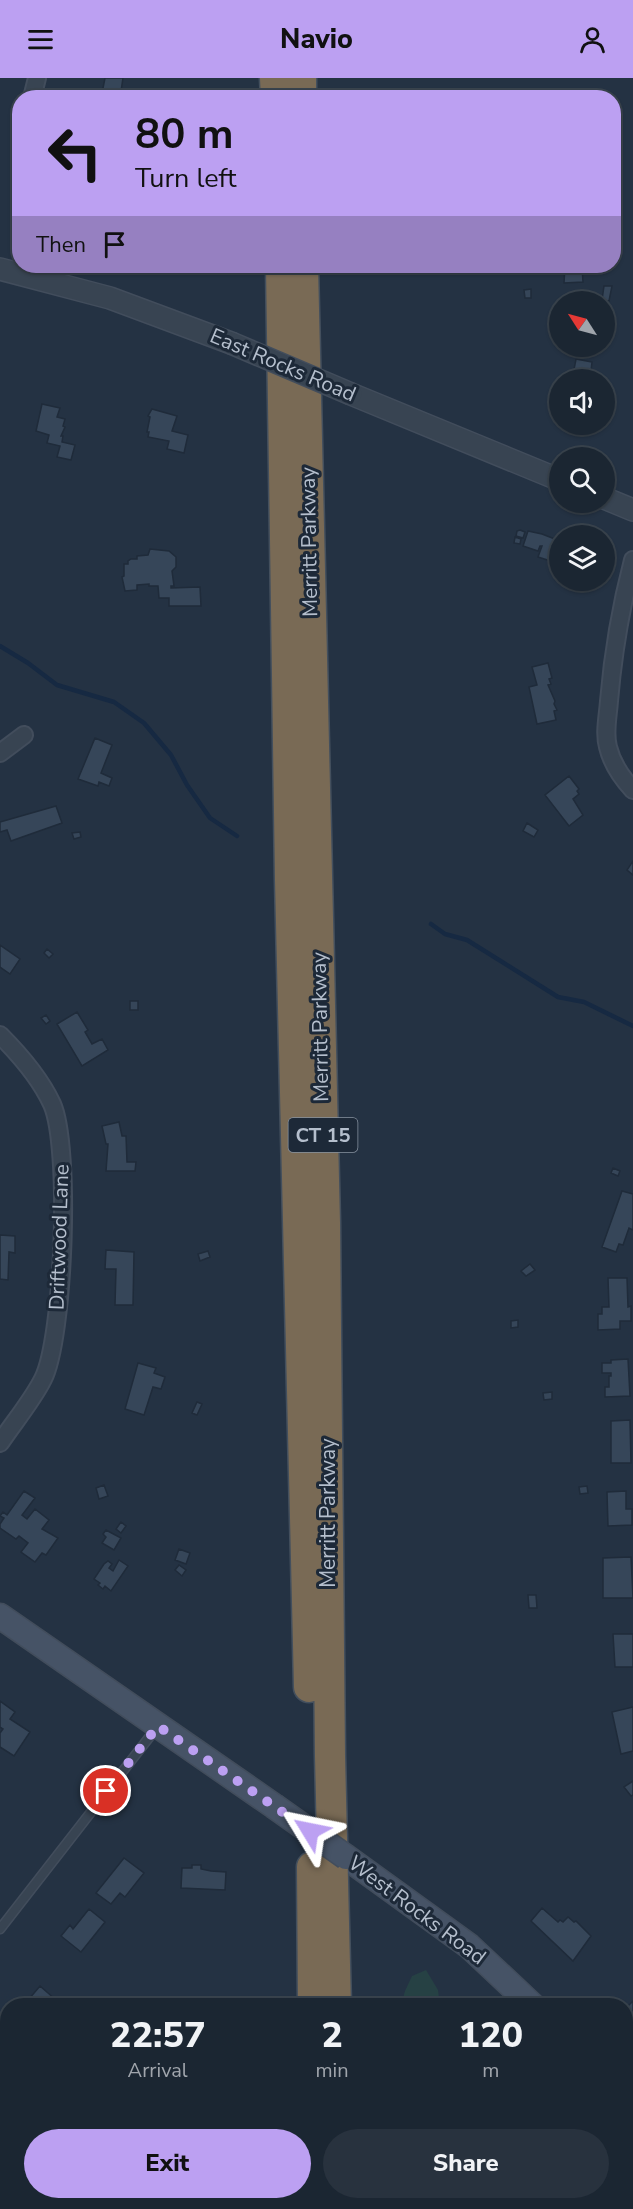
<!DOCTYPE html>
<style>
:root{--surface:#1b2632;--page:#28323e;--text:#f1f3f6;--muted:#a0a5ac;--line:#39434d;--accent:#bca0f2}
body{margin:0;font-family:"Nunito Sans",sans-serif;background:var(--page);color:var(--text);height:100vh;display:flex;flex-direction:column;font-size:22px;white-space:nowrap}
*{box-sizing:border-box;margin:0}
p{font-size:20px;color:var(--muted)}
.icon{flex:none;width:33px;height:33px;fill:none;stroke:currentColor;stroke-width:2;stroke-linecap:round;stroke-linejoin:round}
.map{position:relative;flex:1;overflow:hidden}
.details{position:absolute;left:0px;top:1920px;width:633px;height:212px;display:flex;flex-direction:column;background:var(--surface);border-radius:24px 24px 0 0;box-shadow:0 2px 4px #0004,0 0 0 2px var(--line)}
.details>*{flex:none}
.banner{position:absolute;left:12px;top:12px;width:609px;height:183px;border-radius:24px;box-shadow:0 2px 4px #0004,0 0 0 2px var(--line);background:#bca0f2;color:#111;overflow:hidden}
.needle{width:39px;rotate:306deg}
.controls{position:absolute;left:549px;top:213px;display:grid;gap:12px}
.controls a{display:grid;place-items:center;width:66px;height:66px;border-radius:50%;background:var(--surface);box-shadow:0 2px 4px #0004,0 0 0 2px var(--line);font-size:30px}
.pin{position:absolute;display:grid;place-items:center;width:51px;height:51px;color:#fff;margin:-26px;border:3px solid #fff;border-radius:50%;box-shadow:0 2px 6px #0007}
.me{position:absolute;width:66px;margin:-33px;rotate:305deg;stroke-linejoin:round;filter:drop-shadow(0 0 4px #0008)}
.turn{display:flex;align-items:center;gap:21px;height:126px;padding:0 24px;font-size:27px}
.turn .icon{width:78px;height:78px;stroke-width:2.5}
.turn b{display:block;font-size:42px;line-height:51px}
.then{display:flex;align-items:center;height:57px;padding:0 24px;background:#0003;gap:12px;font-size:22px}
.eta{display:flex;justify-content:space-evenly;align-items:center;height:102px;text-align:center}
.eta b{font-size:36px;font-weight:800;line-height:42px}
.button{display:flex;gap:12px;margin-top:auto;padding:12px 24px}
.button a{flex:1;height:69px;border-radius:36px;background:var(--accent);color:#111;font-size:24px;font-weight:800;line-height:69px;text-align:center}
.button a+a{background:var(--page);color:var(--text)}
header{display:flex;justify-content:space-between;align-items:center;height:78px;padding:0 24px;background:var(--accent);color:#111;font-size:27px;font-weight:800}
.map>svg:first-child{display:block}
.green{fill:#264144}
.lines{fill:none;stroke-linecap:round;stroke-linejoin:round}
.stream{stroke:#162942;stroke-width:4.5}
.building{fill:#364659;stroke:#1f2b3a;stroke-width:1.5}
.service-casing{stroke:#424d5c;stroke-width:11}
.minor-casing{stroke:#424d5c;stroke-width:20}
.tertiary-casing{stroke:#424d5c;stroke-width:24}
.secondary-casing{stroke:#424d5c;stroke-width:27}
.motorway-casing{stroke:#434f5d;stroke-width:33}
.path{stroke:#3f5a5c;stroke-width:3;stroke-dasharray:4.5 4.5;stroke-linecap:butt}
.service{stroke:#384452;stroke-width:8}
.minor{stroke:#384452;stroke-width:16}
.tertiary{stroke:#384452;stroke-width:21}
.secondary{stroke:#465366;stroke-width:24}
.motorway{stroke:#796a55;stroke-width:30}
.tertiary-bridge-casing{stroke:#424d5c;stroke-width:24;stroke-linecap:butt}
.secondary-bridge-casing{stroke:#424d5c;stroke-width:27;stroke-linecap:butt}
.tertiary-bridge{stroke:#384452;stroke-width:21}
.secondary-bridge{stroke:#465366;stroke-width:24}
.route{stroke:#bca0f2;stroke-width:10;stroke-dasharray:0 18}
.labels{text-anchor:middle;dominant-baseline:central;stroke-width:6;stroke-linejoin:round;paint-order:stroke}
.shield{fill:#1d2938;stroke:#8792a0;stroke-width:1.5}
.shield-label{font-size:20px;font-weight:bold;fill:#b5bfcd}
.street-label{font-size:21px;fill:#b5bfcd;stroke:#1d2938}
</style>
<header><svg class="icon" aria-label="menu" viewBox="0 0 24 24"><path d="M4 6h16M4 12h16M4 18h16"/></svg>Navio<svg class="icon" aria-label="person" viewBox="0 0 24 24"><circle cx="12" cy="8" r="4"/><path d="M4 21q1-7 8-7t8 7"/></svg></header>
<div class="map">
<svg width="633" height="2131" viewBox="0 0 633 2131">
<rect width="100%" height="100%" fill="#243243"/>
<path class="green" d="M 426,1892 L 438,1912 L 440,1927 L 401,1927 L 405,1913 L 412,1898 Z
M 374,2124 L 458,2124 L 458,2131 L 375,2131 Z"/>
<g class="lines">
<path class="stream" d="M 0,568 L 28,585 L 57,607 L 114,624 L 144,645 L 171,677 L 187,707 L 210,740 L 237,758
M 431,846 L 445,856 L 467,862 L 558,919 L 584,924 L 633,948"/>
</g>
<path class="building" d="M 105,0 L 123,0 L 120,20 L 101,20 Z
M 569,12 L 594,15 L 593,20 L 567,20 Z
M 565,188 L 582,188 L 583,204 L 564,205 Z
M 604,208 L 612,208 L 609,223 L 602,222 Z
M 531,211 L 531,220 L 525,220 L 524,212 Z
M 555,234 L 560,234 L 560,243 L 556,244 Z
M 576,281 L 592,284 L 590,302 L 572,302 Z
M 42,326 L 60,330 L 57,339 L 65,341 L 63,348 L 65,349 L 61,358 L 63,358 L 62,364 L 75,367 L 71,382 L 57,379 L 60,368 L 47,365 L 49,357 L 36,353 Z
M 152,331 L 177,338 L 172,353 L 188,357 L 184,375 L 167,371 L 169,363 L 148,359 L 149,354 L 147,354 L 150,339 L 148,338 Z
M 520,452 L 525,454 L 523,460 L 516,458 L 517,453 Z
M 528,453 L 542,456 L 560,463 L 560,486 L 538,479 L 542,468 L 540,468 L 538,473 L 523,468 Z
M 515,459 L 521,461 L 520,466 L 514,465 Z
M 150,471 L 169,473 L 176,479 L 176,489 L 172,493 L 174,508 L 171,508 L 171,510 L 200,509 L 201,528 L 169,528 L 169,520 L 159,520 L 158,508 L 149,508 L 149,506 L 137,507 L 137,512 L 125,513 L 122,499 L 124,498 L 124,486 L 128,486 L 128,483 L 131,481 L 137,481 L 137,478 L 148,477 Z
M 548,585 L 552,600 L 549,601 L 551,606 L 548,607 L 555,623 L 554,626 L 557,632 L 554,633 L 556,642 L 537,646 L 529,609 L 537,607 L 532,589 Z
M 95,660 L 112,667 L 101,695 L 112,700 L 109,708 L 99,704 L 98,708 L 78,701 Z
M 569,698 L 579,711 L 577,713 L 579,716 L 573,721 L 583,737 L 569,748 L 545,717 Z
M 56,728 L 62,745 L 11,763 L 7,752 L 0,754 L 0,744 Z
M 527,745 L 538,752 L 534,759 L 523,753 Z
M 80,754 L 81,759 L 74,761 L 72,755 Z
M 633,783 L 633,797 L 627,792 Z
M 0,867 L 20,881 L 10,896 L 0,889 Z
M 47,871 L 53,876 L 49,880 L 44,875 Z
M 130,923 L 138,923 L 138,932 L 130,932 Z
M 77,934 L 88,952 L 85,954 L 92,966 L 102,961 L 108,972 L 82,988 L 57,946 Z
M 46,937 L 50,943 L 46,946 L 41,940 Z
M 119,1044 L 122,1058 L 126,1058 L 127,1084 L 136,1084 L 135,1093 L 106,1093 L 108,1066 L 106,1066 L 102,1048 Z
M 613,1090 L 620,1093 L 618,1098 L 611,1095 Z
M 622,1113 L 633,1116 L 633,1152 L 629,1150 L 623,1167 L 619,1166 L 616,1174 L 602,1169 Z
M 0,1157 L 15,1158 L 15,1175 L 9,1174 L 8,1202 L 0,1201 Z
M 106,1172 L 134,1174 L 133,1227 L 115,1227 L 116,1191 L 105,1191 Z
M 208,1173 L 210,1179 L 200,1183 L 198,1176 Z
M 530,1186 L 535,1192 L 526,1198 L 521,1193 Z
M 608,1200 L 627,1200 L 628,1229 L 631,1228 L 631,1243 L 620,1243 L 620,1251 L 598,1252 L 598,1236 L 602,1236 L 602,1229 L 609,1229 Z
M 518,1242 L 518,1249 L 511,1250 L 511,1243 Z
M 628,1281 L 630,1318 L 605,1319 L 605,1309 L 609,1309 L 609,1298 L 611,1298 L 611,1295 L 602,1295 L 602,1285 L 611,1285 L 611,1282 Z
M 138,1285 L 156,1290 L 154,1295 L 165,1299 L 161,1311 L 153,1309 L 144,1337 L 125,1331 Z
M 552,1314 L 552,1321 L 544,1322 L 543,1315 Z
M 197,1324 L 202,1326 L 197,1337 L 192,1335 Z
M 630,1342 L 631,1385 L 611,1385 L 611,1343 Z
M 104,1407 L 108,1418 L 99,1421 L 96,1410 Z
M 587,1408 L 588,1415 L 580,1416 L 579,1409 Z
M 24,1413 L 35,1420 L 22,1437 L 27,1441 L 35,1431 L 49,1442 L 42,1451 L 58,1460 L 46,1477 L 42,1475 L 35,1484 L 21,1474 L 28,1465 L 19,1458 L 16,1461 L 0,1450 L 0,1446 L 4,1440 L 0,1438 L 3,1434 L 7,1437 Z
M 626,1413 L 626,1431 L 632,1431 L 632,1447 L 608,1448 L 607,1414 Z
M 121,1444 L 126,1448 L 121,1455 L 116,1451 Z
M 106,1452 L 121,1460 L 114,1472 L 102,1465 L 106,1459 L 103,1456 Z
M 179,1471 L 190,1475 L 186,1486 L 175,1482 Z
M 631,1479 L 633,1520 L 603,1520 L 603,1480 Z
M 119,1482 L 128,1488 L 111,1513 L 105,1508 L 103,1511 L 98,1507 L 100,1505 L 94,1501 L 104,1486 L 108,1483 L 112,1486 L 109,1490 L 113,1493 Z
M 179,1487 L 186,1492 L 182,1498 L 175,1492 Z
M 528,1517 L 536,1517 L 537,1530 L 529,1530 Z
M 613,1556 L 633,1556 L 633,1589 L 615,1589 Z
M 0,1623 L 15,1634 L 10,1641 L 30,1654 L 14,1678 L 0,1669 L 0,1655 L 3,1651 L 0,1649 Z
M 633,1629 L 633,1673 L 621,1676 L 612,1634 Z
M 633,1703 L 633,1717 L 631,1718 L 624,1709 Z
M 124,1780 L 144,1795 L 125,1819 L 120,1815 L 111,1826 L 96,1815 Z
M 192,1787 L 201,1787 L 201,1791 L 211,1793 L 226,1794 L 225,1812 L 181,1810 L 182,1790 L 192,1790 Z
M 542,1830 L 558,1844 L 560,1842 L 563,1844 L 568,1839 L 574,1844 L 576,1843 L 591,1858 L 573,1883 L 531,1843 Z
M 89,1831 L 105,1844 L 81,1874 L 61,1858 L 70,1847 L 73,1851 Z
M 40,1908 L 56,1922 L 51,1928 L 23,1928 Z
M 633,1923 L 633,1943 L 626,1935 L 626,1930 Z
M 48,2124 L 79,2124 L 75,2131 L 58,2131 Z
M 527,2124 L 534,2124 L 530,2131 L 522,2131 Z
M 547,2124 L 562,2124 L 565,2131 L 544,2131 Z"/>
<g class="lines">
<g class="service-casing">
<path id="service" d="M 0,1851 L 158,1648"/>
</g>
<g class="minor-casing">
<path id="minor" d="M 32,20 L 37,0
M 633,482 C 621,528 613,575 609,623 C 608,638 604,655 608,669 C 612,686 621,699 633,712
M 0,675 L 24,657
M 0,957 C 20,977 40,1000 52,1026 C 71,1068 64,1260 43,1301 C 32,1323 14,1344 0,1365"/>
</g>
<g class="tertiary-casing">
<path id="tertiary" d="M 0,191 L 110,220 L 231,265
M 351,316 L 560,402
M 604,420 L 633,432"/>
</g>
<g class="secondary-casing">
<path id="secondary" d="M 0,1538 L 274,1728
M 346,1779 L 469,1868 L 533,1928
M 626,2018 L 633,2026"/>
</g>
<g class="motorway-casing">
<path id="motorway" d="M 275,0 L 276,20
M 301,0 L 301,20
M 281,188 L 290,802 L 309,1609
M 303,188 L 325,1145 L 330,1678 L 336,1928
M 312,1789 L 313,1928
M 315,2124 L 315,2131
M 343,2124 L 343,2131"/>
</g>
<path class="path" d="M 479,2124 L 480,2131"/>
<use href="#service" class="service"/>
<use href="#minor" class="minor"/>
<use href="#tertiary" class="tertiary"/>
<use href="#secondary" class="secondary"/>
<use href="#motorway" class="motorway"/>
<g class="tertiary-bridge-casing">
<path id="tertiary-bridge" d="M 231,265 L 351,316"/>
</g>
<g class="secondary-bridge-casing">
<path id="secondary-bridge" d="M 274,1728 L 346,1779"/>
</g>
<use href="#tertiary-bridge" class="tertiary-bridge"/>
<use href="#secondary-bridge" class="secondary-bridge"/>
</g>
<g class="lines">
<path class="route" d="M 106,1713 L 158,1648 L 310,1753"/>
</g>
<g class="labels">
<rect class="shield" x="288.5" y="1040" width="69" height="34" rx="4.5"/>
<g class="shield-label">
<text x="323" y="1057">CT 15</text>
</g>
<g class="street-label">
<text transform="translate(283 287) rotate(23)">East Rocks Road</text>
<text transform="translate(309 464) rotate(-91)">Merritt Parkway</text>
<text transform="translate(320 949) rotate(-91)">Merritt Parkway</text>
<text transform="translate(59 1159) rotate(-88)">Driftwood Lane</text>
<text transform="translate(328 1435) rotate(-90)">Merritt Parkway</text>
<text transform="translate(417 1832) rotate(37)">West Rocks Road</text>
</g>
</g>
</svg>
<div class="controls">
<a><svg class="needle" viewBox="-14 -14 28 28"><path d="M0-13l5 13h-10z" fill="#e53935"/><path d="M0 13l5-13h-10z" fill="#a0a5ac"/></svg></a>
<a><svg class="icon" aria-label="sound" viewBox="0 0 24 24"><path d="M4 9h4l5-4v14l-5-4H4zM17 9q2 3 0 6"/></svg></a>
<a><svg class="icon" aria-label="search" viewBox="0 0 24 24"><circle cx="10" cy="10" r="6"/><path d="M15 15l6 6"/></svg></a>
<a><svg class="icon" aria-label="layers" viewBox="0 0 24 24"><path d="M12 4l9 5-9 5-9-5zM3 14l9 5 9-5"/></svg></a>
</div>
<div class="pin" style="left:106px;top:1713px;background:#d93025"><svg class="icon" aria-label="arrive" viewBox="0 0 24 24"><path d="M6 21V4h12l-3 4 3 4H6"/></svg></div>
<svg class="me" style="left:310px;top:1753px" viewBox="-20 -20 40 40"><path d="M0-17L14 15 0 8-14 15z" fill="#bca0f2" stroke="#fff" stroke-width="4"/></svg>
<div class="banner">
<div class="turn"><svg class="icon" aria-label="left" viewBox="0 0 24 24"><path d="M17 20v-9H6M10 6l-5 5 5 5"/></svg><div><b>80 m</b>Turn left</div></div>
<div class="then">Then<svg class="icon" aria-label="arrive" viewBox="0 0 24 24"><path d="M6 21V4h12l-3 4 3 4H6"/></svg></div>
</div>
<section class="details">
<div class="eta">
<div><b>22:57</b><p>Arrival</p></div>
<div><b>2</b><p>min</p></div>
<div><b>120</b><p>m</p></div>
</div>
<div class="button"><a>Exit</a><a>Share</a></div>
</section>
</div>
